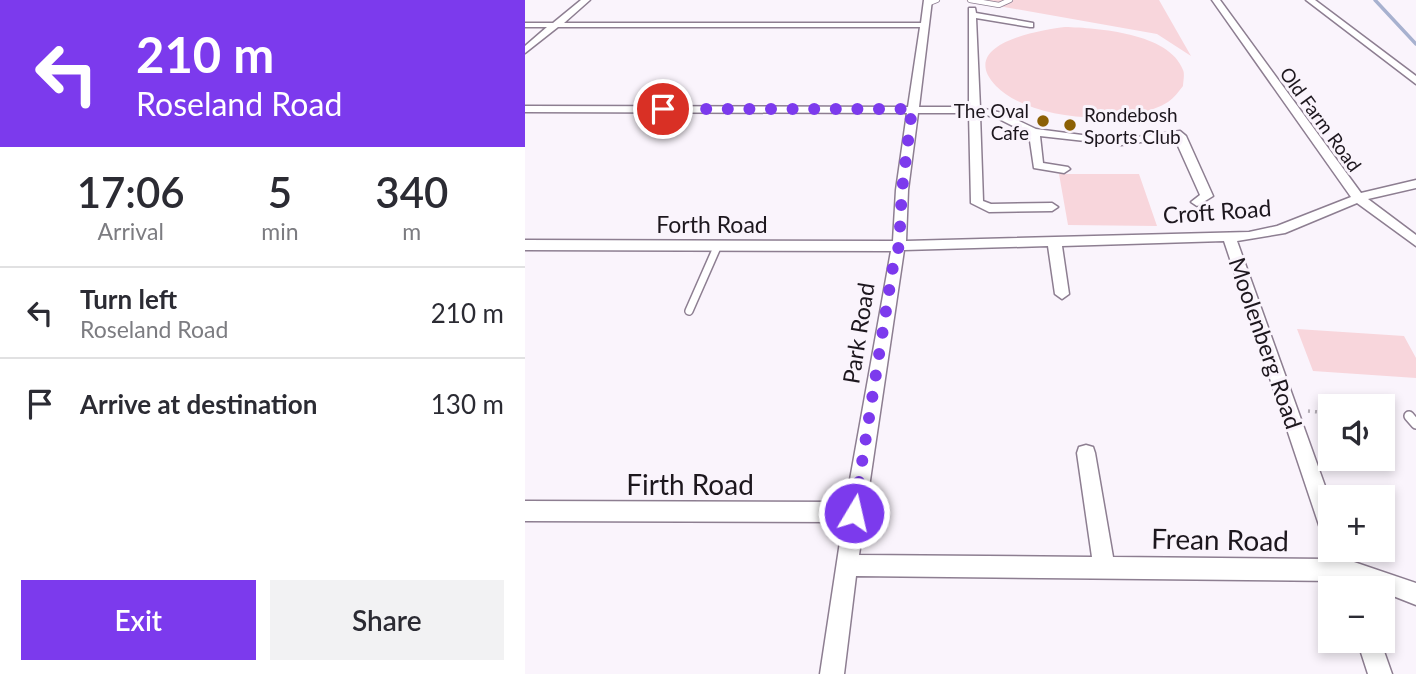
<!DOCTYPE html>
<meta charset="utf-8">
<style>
:root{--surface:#fff;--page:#f2f2f3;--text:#2b2b33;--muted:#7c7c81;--line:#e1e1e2;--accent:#7c3aed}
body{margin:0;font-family:Lato,sans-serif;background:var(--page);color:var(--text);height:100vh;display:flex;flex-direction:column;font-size:26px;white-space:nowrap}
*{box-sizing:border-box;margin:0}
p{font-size:23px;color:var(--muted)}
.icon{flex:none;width:38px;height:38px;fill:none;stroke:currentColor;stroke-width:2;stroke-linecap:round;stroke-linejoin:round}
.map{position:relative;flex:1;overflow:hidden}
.panel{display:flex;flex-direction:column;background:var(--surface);width:525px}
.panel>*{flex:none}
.guide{background:#7c3aed;color:#fff;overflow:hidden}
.buttons{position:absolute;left:793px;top:394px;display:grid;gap:14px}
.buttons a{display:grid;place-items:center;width:77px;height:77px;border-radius:0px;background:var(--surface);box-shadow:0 4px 10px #0003;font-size:35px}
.pin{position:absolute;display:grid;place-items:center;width:60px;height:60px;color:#fff;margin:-30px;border:4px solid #fff;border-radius:50%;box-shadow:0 2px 7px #0007}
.me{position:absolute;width:77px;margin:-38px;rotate:9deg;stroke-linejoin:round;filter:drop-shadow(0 0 5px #0008)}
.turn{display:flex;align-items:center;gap:24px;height:147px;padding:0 21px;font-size:32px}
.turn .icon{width:91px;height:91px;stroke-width:2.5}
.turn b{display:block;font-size:49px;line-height:60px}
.eta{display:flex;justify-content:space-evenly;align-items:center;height:119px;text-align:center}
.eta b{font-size:42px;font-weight:600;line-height:49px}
.action{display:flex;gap:14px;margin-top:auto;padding:14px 21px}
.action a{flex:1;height:80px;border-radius:0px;background:var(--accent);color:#fff;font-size:28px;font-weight:600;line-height:80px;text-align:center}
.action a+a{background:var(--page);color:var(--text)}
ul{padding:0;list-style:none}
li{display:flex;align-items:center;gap:21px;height:91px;padding:0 21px;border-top:2px solid var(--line)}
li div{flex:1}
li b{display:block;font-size:26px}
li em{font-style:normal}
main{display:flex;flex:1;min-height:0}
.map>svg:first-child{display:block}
.green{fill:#f8d6dc}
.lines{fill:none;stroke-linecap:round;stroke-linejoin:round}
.stream{stroke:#a7b1cf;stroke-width:3.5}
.service-far2-casing{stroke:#8d7e91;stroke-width:6}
.service-far1-casing{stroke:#8d7e91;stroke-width:10}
.service-casing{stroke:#8d7e91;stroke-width:12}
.minor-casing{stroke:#8d7e91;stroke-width:3}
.path{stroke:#b2acb4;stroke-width:3.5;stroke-dasharray:2 5;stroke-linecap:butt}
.service-far2{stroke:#fff;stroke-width:4.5}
.service-far1{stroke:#fff;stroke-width:7}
.service{stroke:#fff;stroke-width:9}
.minor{fill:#fff;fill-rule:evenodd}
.route{stroke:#7c3aed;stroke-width:12;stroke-dasharray:0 21.6}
.poi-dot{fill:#8c6005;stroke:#faf4fc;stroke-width:2.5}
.labels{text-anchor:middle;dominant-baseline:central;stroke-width:6;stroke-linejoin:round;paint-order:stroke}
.far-poi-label{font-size:19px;fill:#1d171e;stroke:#faf4fc;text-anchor:end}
.far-street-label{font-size:19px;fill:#1d171e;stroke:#faf4fc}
.street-label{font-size:23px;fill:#1d171e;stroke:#faf4fc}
.near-street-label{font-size:28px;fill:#1d171e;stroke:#faf4fc}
</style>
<main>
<section class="panel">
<div class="guide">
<div class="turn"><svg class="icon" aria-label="left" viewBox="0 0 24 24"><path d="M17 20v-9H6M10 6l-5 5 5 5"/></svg><div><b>210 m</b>Roseland Road</div></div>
</div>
<div class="eta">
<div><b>17:06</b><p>Arrival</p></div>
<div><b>5</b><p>min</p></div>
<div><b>340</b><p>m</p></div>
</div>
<ul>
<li><svg class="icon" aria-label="left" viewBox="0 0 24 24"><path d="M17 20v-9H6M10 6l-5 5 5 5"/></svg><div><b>Turn left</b><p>Roseland Road</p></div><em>210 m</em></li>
<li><svg class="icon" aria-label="arrive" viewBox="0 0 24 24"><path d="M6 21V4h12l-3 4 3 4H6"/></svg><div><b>Arrive at destination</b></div><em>130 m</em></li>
</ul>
<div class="action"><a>Exit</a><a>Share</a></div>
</section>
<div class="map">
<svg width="891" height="674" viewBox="0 0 891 674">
<rect width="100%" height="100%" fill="#faf4fc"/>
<path class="green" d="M 440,0 L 634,0 L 666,56 L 632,34 Z
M 540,27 C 572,28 645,33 658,70 C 660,74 658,82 658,86 C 654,91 649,98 643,102 C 603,127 506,122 471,86 C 431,44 515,30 540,27 Z
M 534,174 L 614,174 L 632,226 L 543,225 Z
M 772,329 L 879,336 L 891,358 L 891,378 L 788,371 Z"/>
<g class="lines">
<path class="stream" d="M 850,0 L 891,44"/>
<g class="service-far2-casing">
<path id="service-far2" d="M 445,0 L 474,5 L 485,0
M 402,4 L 412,0"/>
</g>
<g class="service-far1-casing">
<path id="service-far1" d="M 164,311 L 193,245"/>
</g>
<g class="service-casing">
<path id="service" d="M 884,416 L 891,424"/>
</g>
<g class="minor-casing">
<path id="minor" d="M 56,0 L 65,0 L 39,23 L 396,23 L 399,0 L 407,0 L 394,107 L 444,107 L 444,8 L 450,8 L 451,13 L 508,23 L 508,27 L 505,27 L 451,18 L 455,108 L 477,113 L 511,129 L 580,138 L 596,139 L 655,131 L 661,136 L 688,196 L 672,206 L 666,202 L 675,195 L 649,137 L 596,145 L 515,136 L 518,163 L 543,167 L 545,169 L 539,173 L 509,168 L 504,134 L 470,117 L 455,114 L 458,201 L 466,204 L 527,203 L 533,207 L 527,211 L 464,212 L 446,203 L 444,113 L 393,113 L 383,190 L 381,241 L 724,232 L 752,226 L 826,197 L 687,0 L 695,0 L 836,193 L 891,180 L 891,188 L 843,199 L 891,235 L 891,246 L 832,203 L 760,233 L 712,241 L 805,500 L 805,538 L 798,535 L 795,528 L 699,241 L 537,246 L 544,294 L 537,299 L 530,294 L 523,246 L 379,250 L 334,555 L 567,557 L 552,453 L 554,447 L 561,445 L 568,447 L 570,453 L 588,557 L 805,559 L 802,550 L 805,542 L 805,550 L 822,550 L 826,561 L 891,583 L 891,605 L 858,592 L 858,588 L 835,585 L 836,588 L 814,588 L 812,581 L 331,576 L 319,674 L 295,674 L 318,522 L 0,521 L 0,501 L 321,502 L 366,251 L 0,250 L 0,240 L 368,241 L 371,190 L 382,113 L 0,112 L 0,106 L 383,107 L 395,27 L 33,27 L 0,53 L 0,46 L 22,27 L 0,27 L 0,23 L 28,23 Z
M 781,0 L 790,0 L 891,76 L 891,84 Z
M 832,640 L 855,640 L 867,674 L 843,674 Z"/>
</g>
<path class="path" d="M 783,411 L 805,413
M 858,416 L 870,417"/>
<use href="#service-far2" class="service-far2"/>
<use href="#service-far1" class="service-far1"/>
<use href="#service" class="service"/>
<use href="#minor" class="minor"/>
</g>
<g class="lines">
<path class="route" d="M 138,109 L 387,109 L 377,190 L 374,246 L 369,260 L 329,513"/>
</g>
<g class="poi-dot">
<circle cx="518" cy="121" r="7"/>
<circle cx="545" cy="125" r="7"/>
</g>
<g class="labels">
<g class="far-poi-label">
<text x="504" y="110">The Oval<tspan x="504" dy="22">Cafe</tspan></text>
<text x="559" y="114" text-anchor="start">Rondebosh<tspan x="559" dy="22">Sports Club</tspan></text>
</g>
<g class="far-street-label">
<text transform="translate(796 119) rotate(54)">Old Farm Road</text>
</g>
<g class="street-label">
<text transform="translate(692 211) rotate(-4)">Croft Road</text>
<text x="187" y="224">Forth Road</text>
<text transform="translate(333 333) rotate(-81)">Park Road</text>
<text transform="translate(741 343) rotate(71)">Moolenberg Road</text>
</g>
<g class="near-street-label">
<text x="165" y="484">Firth Road</text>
<text transform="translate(695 539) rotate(1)">Frean Road</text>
</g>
</g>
</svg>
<div class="buttons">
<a><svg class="icon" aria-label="sound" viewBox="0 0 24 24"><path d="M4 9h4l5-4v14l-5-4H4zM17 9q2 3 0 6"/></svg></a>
<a>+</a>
<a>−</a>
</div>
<div class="pin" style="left:138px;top:109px;background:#d93025"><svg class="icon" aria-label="arrive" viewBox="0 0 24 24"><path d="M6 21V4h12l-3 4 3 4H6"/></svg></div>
<svg class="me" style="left:329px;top:513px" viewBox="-20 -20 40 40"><circle r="17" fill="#7c3aed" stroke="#fff" stroke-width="3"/><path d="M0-11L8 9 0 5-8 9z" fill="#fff"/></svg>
</div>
</main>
